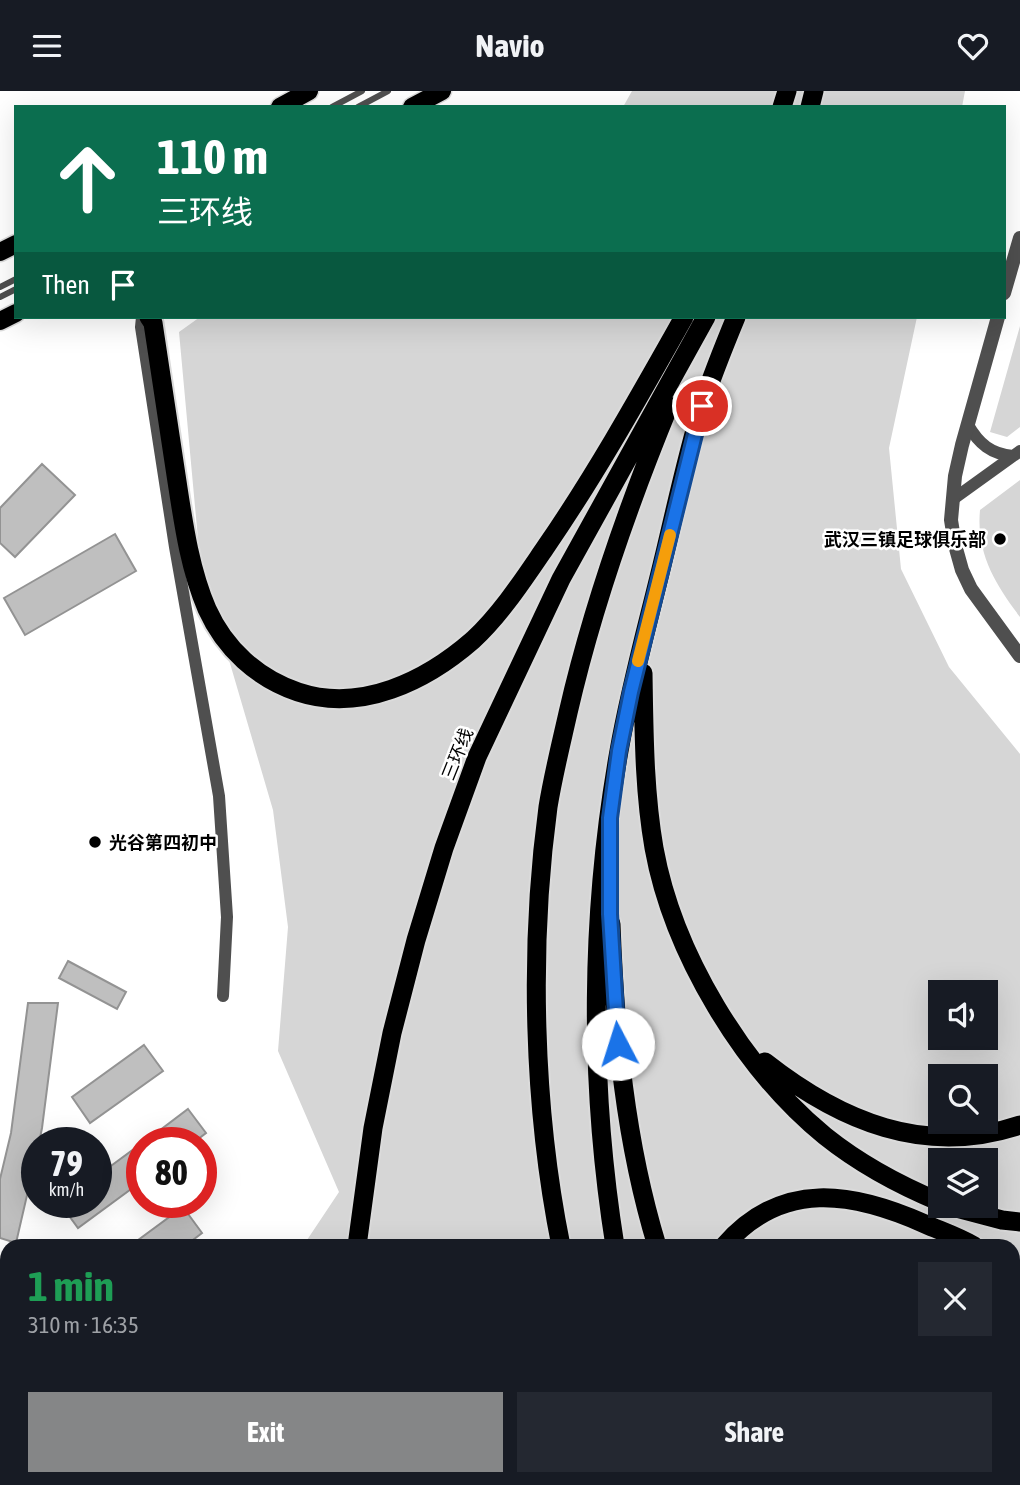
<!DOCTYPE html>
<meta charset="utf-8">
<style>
:root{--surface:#171b24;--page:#242831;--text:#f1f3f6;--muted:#9ea1a6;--accent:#858687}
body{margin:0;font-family:"Asap Condensed","Noto Sans SC",sans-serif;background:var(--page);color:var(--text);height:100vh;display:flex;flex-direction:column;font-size:26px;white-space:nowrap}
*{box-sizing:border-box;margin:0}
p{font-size:23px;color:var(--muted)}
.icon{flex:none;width:38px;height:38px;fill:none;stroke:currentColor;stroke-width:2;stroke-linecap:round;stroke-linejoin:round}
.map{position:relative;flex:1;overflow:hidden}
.details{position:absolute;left:0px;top:1148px;width:1020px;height:247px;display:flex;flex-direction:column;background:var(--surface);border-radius:21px 21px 0 0;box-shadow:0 7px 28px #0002}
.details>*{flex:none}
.banner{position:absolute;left:14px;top:14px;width:992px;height:214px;border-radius:0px;box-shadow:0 7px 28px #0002;background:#0b6e4f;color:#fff;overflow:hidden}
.buttons{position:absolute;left:928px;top:889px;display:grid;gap:14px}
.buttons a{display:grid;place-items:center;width:70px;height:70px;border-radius:0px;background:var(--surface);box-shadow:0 7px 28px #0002;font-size:35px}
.speed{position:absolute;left:21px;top:1036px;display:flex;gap:14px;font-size:35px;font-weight:700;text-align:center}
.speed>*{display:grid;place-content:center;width:91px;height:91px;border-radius:50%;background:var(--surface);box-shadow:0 7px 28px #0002;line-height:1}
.speed small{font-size:18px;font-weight:400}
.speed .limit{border:10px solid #d22;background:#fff;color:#111}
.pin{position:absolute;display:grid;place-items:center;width:60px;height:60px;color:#fff;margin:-30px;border:4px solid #fff;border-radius:50%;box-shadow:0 2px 7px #0007}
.me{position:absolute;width:77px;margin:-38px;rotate:355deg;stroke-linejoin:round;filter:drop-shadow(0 0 5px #0008)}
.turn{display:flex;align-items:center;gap:24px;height:147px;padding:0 28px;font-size:32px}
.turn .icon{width:91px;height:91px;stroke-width:2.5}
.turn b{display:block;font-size:49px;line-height:60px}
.then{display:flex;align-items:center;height:66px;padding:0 28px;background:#0003;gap:14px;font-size:26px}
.round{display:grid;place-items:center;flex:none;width:74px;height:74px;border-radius:0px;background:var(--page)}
.headline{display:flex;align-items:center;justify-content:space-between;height:119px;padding:0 28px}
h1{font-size:42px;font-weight:700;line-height:52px;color:#1e9e55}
.primary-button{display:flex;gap:14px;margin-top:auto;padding:14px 28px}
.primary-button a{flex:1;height:80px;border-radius:0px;background:var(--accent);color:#fff;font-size:28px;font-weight:700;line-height:80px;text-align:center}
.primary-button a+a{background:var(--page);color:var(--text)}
header{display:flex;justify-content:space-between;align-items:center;height:91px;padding:0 28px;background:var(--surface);font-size:32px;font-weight:700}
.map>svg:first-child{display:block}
.green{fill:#d6d6d6;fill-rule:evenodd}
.building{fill:#bfbfbf;stroke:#939393;stroke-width:2}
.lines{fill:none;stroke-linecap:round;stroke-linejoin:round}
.primary-casing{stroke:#dbdbdb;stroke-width:21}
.trunk-casing{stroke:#dbdbdb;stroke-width:23}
.service{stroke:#4f4f4f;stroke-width:6}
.minor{stroke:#4f4f4f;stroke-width:12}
.tertiary{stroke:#4f4f4f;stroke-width:14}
.primary{stroke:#000;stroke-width:18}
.trunk{stroke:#000;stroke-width:19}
.route-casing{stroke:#114b97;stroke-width:18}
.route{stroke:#1a73e8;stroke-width:12}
.slow{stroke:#f59e0b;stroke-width:12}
.poi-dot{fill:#000;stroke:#fff;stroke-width:2.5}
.labels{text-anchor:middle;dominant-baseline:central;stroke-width:5;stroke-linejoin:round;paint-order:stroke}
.poi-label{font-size:18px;font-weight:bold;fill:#000;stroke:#fff;text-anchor:end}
.street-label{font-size:18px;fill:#000;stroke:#fff}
</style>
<header><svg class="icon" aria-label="menu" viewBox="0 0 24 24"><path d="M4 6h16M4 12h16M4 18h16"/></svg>Navio<svg class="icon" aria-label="heart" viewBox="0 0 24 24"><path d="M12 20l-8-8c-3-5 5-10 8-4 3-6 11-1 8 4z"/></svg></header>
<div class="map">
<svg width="1020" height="1394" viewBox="0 0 1020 1394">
<rect width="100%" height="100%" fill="#fff"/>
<path class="green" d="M 632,0 L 965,0 L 962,16 L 623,16 Z
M 200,226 L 917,226 L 889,357 L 901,478 L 949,576 L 1020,663 L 1020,1394 L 292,1394 L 292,1388 L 1013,1388 L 1013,1155 L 303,1155 L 339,1101 L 278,960 L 288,836 L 273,719 L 200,470 L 179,241 ZM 940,901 L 985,901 L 985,947 L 940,947 ZM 940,985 L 985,985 L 985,1031 L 940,1031 ZM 940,1069 L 985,1069 L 985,1115 L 940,1115 Z
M 1020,235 L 1020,336 L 1007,346 L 990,341 Z
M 1020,389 L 1020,526 C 995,493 976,462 980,419 Z"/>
<path class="building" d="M 42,373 L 75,404 L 15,466 L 0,452 L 0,417 Z
M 115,443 L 136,480 L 25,544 L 4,507 Z
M 68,870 L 126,901 L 117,918 L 59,887 Z
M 28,912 L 58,912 L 42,1037 L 39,1052 L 37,1052 L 37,1061 L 16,1152 L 0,1147 L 0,1088 L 11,1042 Z
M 144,954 L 163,980 L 90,1032 L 72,1006 Z
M 188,1018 L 206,1042 L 193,1052 L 143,1052 Z
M 142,1052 L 142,1090 L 78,1137 L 59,1111 L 96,1111 L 96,1086 Z
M 183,1116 L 202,1142 L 185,1155 L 130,1155 Z"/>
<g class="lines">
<g class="primary-casing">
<path id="primary" d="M 280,16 L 309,0
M 412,16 L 442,0
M 0,161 L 16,153
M 0,230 L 16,222"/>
</g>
<g class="trunk-casing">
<path id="trunk" d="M 782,16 L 787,0
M 810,16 L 814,0
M 149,226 L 153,232 C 161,283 168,334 176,384 C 183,429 189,476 207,518 C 225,558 257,587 298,601 C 361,622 426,590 473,549 C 501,523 523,489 545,457 C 596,383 640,304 684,226
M 643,582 C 644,641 644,699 654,757 C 673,862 743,978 825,1045 C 860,1073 899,1094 940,1111
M 611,833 C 615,942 625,1050 657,1155
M 765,971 C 840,1030 925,1066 1020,1034
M 949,1115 L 1002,1129 L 1020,1131
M 357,1155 L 373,1037 L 392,942 L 416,849 L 444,757 L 477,666 L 561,488 L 706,226
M 561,1155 C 533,1017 529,856 548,716 C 553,685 561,653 568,622 C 592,517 628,415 669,315
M 615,1155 C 589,992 590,823 619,660 C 630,597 647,536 662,474 C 675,421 686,367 702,315 C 712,285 724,255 736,226
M 724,1155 C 782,1088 853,1101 925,1133 C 941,1140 959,1146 974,1155
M 1013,1183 L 1020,1189
M 346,1388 L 346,1394
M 628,1388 L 630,1394
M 657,1388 L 658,1394
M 750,1388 L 753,1394
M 794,1388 L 809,1394
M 1013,1394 L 1020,1382"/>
</g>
<path class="service" d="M 332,16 L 362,0
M 358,16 L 388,0
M 0,196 L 16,188
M 0,206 L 16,198"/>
<path class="minor" d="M 142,226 L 141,236 L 175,456 L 219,705 L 227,826 L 223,905
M 968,334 C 979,353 991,363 1013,365
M 952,409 L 1020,360"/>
<path class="tertiary" d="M 1004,202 L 1020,147
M 998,226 L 962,354 L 955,385 L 951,429 L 955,454 L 962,479 L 971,498 L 1020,565"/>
<use href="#primary" class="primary"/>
<use href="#trunk" class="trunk"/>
</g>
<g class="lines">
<g class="route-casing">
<path id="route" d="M 618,953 L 610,823 L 610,727 L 619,660 L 631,601 L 702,315"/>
</g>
<use href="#route" class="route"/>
<path class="slow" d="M 638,570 L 670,444"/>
</g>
<g class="poi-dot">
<circle cx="1000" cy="448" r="7"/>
<circle cx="95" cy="751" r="7"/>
</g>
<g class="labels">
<g class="poi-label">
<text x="986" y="448">武汉三镇足球俱乐部</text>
<text x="109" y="751" text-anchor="start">光谷第四初中</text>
</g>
<g class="street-label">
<text transform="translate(457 663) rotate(-68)">三环线</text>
</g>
</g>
</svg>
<div class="buttons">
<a><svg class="icon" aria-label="sound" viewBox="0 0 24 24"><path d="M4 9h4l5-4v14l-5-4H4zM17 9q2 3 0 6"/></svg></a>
<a><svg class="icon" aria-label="search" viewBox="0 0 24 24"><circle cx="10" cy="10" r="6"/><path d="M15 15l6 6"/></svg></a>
<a><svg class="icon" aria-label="layers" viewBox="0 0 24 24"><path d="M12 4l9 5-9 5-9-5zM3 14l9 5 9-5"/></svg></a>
</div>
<div class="speed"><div>79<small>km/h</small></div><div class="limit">80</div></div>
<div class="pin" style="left:702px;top:315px;background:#d93025"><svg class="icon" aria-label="arrive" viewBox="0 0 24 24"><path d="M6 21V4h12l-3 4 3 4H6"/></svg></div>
<svg class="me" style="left:618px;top:953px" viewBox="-20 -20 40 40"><circle r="19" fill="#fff"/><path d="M0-13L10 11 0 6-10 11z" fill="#1a73e8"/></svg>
<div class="banner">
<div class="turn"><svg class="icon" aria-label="ahead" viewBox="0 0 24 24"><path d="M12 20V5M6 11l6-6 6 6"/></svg><div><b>110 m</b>三环线</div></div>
<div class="then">Then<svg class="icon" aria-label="arrive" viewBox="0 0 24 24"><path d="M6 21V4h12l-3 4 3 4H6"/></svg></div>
</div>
<section class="details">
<div class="headline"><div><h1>1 min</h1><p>310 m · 16:35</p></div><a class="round"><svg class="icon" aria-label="close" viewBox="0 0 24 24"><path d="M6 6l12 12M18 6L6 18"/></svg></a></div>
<div class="primary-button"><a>Exit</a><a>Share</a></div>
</section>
</div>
